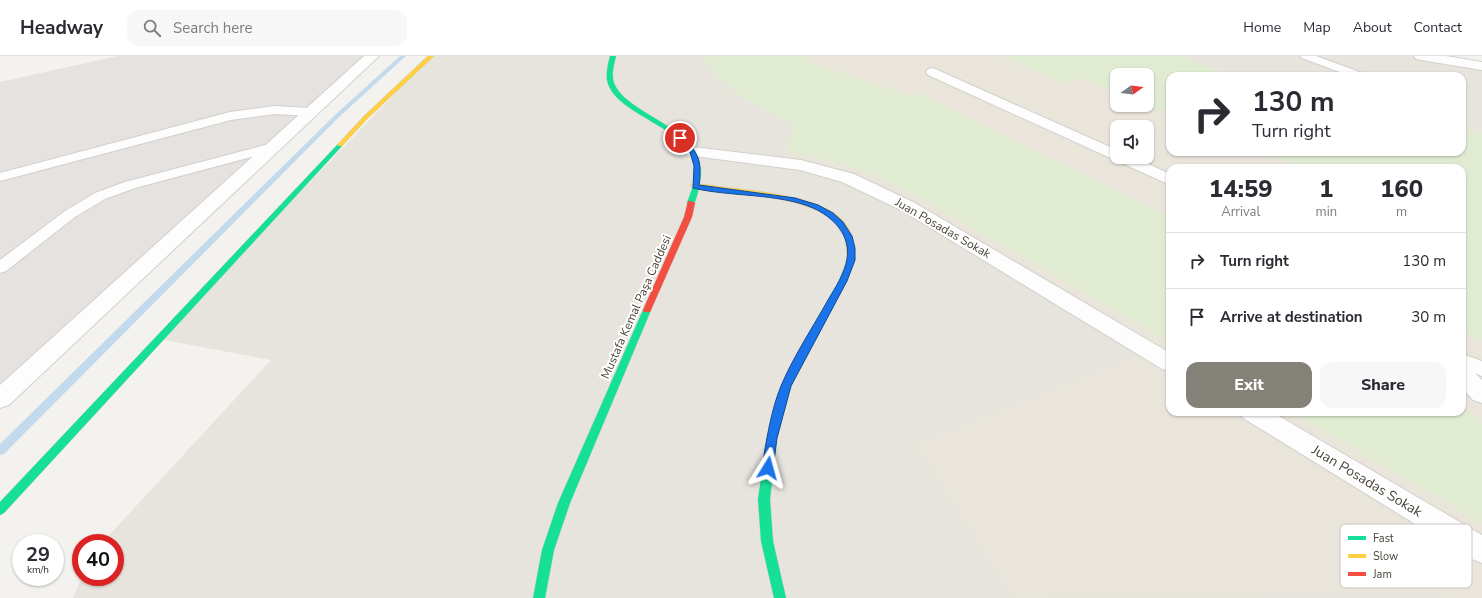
<!DOCTYPE html>
<meta charset="utf-8">
<style>
:root{--surface:#fff;--page:#f7f7f7;--text:#2b2b33;--muted:#7c7c81;--line:#e1e1e2;--accent:#848179}
body{margin:0;font-family:"Nunito Sans",sans-serif;background:var(--page);color:var(--text);height:100vh;display:flex;flex-direction:column;font-size:15px;white-space:nowrap}
*{box-sizing:border-box;margin:0}
p{font-size:13px;color:var(--muted)}
.icon{flex:none;width:22px;height:22px;fill:none;stroke:currentColor;stroke-width:2;stroke-linecap:round;stroke-linejoin:round}
.map{position:relative;flex:1;overflow:hidden}
.panel{position:absolute;left:1166px;top:108px;width:300px;height:252px;display:flex;flex-direction:column;background:var(--surface);border-radius:12px;box-shadow:0 1px 3px #0004}
.panel>*{flex:none}
.guide{position:absolute;left:1166px;top:16px;width:300px;height:84px;border-radius:12px;box-shadow:0 1px 3px #0004;background:#fff;color:var(--text);overflow:hidden}
.needle{width:26px;rotate:75deg}
.tools{position:absolute;left:1110px;top:12px;display:grid;gap:8px}
.tools a{display:grid;place-items:center;width:44px;height:44px;border-radius:8px;background:var(--surface);box-shadow:0 1px 3px #0004;font-size:20px}
.speed{position:absolute;left:12px;top:478px;display:flex;gap:8px;font-size:20px;font-weight:700;text-align:center}
.speed>*{display:grid;place-content:center;width:52px;height:52px;border-radius:50%;background:var(--surface);box-shadow:0 1px 3px #0004;line-height:1}
.speed small{font-size:10px;font-weight:400}
.speed .limit{border:6px solid #d22;background:#fff;color:#111}
.pin{position:absolute;display:grid;place-items:center;width:34px;height:34px;color:#fff;margin:-17px;border:2px solid #fff;border-radius:50%;box-shadow:0 1px 4px #0007}
.me{position:absolute;width:44px;margin:-22px;rotate:8deg;stroke-linejoin:round;filter:drop-shadow(0 0 3px #0008)}
.turn{display:flex;align-items:center;gap:14px;height:84px;padding:0 20px;font-size:18px}
.turn .icon{width:52px;height:52px;stroke-width:2.5}
.turn b{display:block;font-size:28px;line-height:34px}
.eta{display:flex;justify-content:space-evenly;align-items:center;height:68px;text-align:center}
.eta b{font-size:24px;font-weight:800;line-height:28px}
.button{display:flex;gap:8px;margin-top:auto;padding:8px 20px}
.button a{flex:1;height:46px;border-radius:12px;background:var(--accent);color:#fff;font-size:16px;font-weight:800;line-height:46px;text-align:center}
.button a+a{background:var(--page);color:var(--text)}
ul{padding:0;list-style:none}
li{display:flex;align-items:center;gap:12px;height:56px;padding:0 20px;border-top:1px solid var(--line)}
li div{flex:1}
li b{display:block;font-size:15px}
li em{font-style:normal}
header{display:flex;align-items:center;gap:24px;box-sizing:border-box;height:56px;padding:0 20px;background:var(--surface);border-bottom:1px solid var(--line)}
header strong{font-size:19px}
nav{display:flex;gap:22px;margin-inline-start:auto;font-size:14px}
.search{width:280px;height:36px;background:var(--page);display:flex;align-items:center;gap:10px;box-sizing:border-box;padding:0 14px;border-radius:12px;color:var(--muted);font-size:15px}
.map>svg:first-child{display:block}
.residential{fill:#e6e4dd}
.industrial{fill:#e5e2df}
.education{fill:#e9e5db;fill-rule:evenodd}
.green{fill:#e0ebd2}
.lines{fill:none;stroke-linecap:round;stroke-linejoin:round}
.stream{fill:#c3daec;fill-rule:evenodd}
.lane-casing{stroke:#d1d0cc;stroke-width:2}
.street-casing{stroke:#d1d0cc;stroke-width:2}
.fast-casing{stroke:#d1cfc6;stroke-width:1}
.slow-casing{stroke:#d1cfc6;stroke-width:1}
.jam-casing{stroke:#d1cfc6;stroke-width:1}
.lane{fill:#fdfdfd;fill-rule:evenodd}
.street{fill:#fdfdfd;fill-rule:evenodd}
.fast{fill:#16e098;fill-rule:evenodd}
.slow{fill:#ffcf43;fill-rule:evenodd}
.jam{fill:#f24e42;fill-rule:evenodd}
.route{fill:#1a73e8;stroke:#114b97}
.labels{text-anchor:middle;dominant-baseline:central;stroke-width:4;stroke-linejoin:round;paint-order:stroke}
.street-label{font-size:12px;fill:#49443a;stroke:#fff}
.near-street-label{font-size:14px;fill:#49443a;stroke:#fff}
.key{fill:#fff;stroke:#c8c7c4;stroke-width:1}
.key-label{font-size:11px;fill:#49443a}
</style>
<header>
<strong>Headway</strong>
<div class="search"><svg class="icon" aria-label="search" viewBox="0 0 24 24"><circle cx="10" cy="10" r="6"/><path d="M15 15l6 6"/></svg>Search here</div>
<nav><a>Home</a><a>Map</a><a>About</a><a>Contact</a></nav>
</header>
<div class="map">
<svg width="1482" height="542" viewBox="0 0 1482 542">
<rect width="100%" height="100%" fill="#f3f2ef"/>
<path class="residential" d="M 431,0 L 701,0 L 716,19 L 736,37 L 791,67 L 793,74 L 783,106 L 848,122 L 1151,296 L 919,389 L 1443,538 L 1450,542 L 73,542 L 82,521 L 115,521 L 115,487 L 102,487 L 271,304 L 159,283 Z
M 1179,0 L 1421,0 L 1482,10 L 1482,78 L 1462,71 L 1462,20 L 1233,20 Z"/>
<path class="industrial" d="M 118,0 L 372,0 L 0,343 L 0,26 Z"/>
<path class="education" d="M 701,0 L 1179,0 L 1233,20 L 1170,20 L 1170,96 L 1412,96 L 1440,112 L 1170,112 L 1170,356 L 1462,356 L 1462,124 L 1482,137 L 1482,542 L 1450,542 L 1443,538 L 1013,540 L 918,389 L 1150,296 L 877,135 L 783,106 L 793,74 L 791,67 L 736,37 L 716,19 ZM 1117,19 L 1147,19 L 1147,49 L 1117,49 ZM 1117,71 L 1147,71 L 1147,101 L 1117,101 Z"/>
<path class="green" d="M 701,0 L 807,0 L 808,6 L 911,40 L 918,37 L 1170,162 L 1170,286 L 922,143 C 874,118 840,104 786,96 L 793,74 L 791,67 L 736,37 L 716,19 Z
M 1000,0 L 1179,0 L 1233,20 L 1170,20 L 1170,58 L 1147,49 L 1147,19 L 1117,19 L 1117,37 L 1080,22 L 1065,27 Z
M 1462,71 L 1482,78 L 1482,285 L 1462,276 L 1462,112 L 1301,112 L 1262,96 L 1462,96 Z
M 1462,348 L 1482,369 L 1482,467 L 1291,356 L 1462,356 Z"/>
<g class="lines">
<path class="stream" d="M 400,0 L 406,0 L 339,61 L 4,398 L 0,399 L 0,388 L 335,59 Z"/>
<g class="lane-casing">
<path id="lane" d="M 1300,0 L 1316,0 L 1365,18 L 1367,20 L 1350,20 L 1302,2 Z
M 275,50 L 309,52 L 315,56 L 309,60 L 275,58 L 231,64 L 0,125 L 0,117 L 230,56 Z
M 273,87 L 278,88 L 280,91 L 278,94 L 135,132 L 105,143 L 75,161 L 6,215 L 0,217 L 0,204 L 65,155 L 95,137 L 125,126 Z
M 1462,298 L 1482,305 L 1482,320 L 1462,312 Z"/>
</g>
<g class="street-casing">
<path id="street" d="M 364,0 L 379,0 L 9,349 L 0,352 L 0,329 Z
M 1414,0 L 1446,0 L 1482,6 L 1482,14 L 1421,4 L 1416,3 Z
M 933,12 L 1117,94 L 1117,101 L 1133,101 L 1170,118 L 1170,129 L 928,19 L 926,16 L 928,13 Z
M 693,91 L 801,104 L 854,118 L 913,146 L 1170,297 L 1170,315 L 1162,313 L 901,154 L 842,126 L 800,114 L 687,99 L 685,96 L 687,93 Z
M 1462,310 L 1470,312 L 1482,324 L 1482,347 L 1473,344 L 1462,332 Z
M 1240,356 L 1272,356 L 1482,479 L 1482,507 L 1472,503 L 1243,362 Z"/>
</g>
<g class="fast-casing">
<path id="fast" d="M 610,0 L 616,0 C 614,9 611,18 614,27 C 618,38 631,47 640,53 C 670,73 710,87 699,131 C 698,137 696,143 694,149 L 691,149 L 687,147 C 691,136 696,123 695,111 C 690,70 614,60 607,24 C 606,16 608,8 610,0 Z
M 340,87 L 342,88 L 342,90 L 4,457 L 0,459 L 0,446 L 338,88 Z
M 848,202 L 854,202 L 855,204 L 847,225 L 791,330 L 777,382 L 770,443 L 773,485 L 786,542 L 774,542 L 761,485 L 758,443 L 767,382 L 781,330 L 839,225 Z
M 647,251 L 651,254 L 570,447 L 554,494 L 545,542 L 533,542 L 542,494 L 558,447 L 643,254 Z"/>
</g>
<g class="slow-casing">
<path id="slow" d="M 428,0 L 434,0 L 368,62 L 342,90 L 338,90 L 338,88 L 364,60 Z
M 692,128 C 702,127 713,130 723,131 C 755,135 823,140 844,166 C 853,177 855,191 855,204 L 851,206 L 847,204 C 847,193 846,178 838,169 C 813,140 732,137 695,132 L 691,130 Z"/>
</g>
<g class="jam-casing">
<path id="jam" d="M 688,145 L 691,145 L 695,147 L 692,161 L 651,254 L 650,256 L 644,256 L 643,254 L 684,161 Z"/>
</g>
<use href="#lane" class="lane"/>
<use href="#street" class="street"/>
<use href="#fast" class="fast"/>
<use href="#slow" class="slow"/>
<use href="#jam" class="jam"/>
</g>
<path class="route" d="M 677,80 L 682,80 C 699,98 702,104 699,129 L 795,142 L 818,149 L 833,157 L 843,166 L 852,180 L 855,192 L 855,204 L 847,225 L 791,330 L 777,382 L 773,412 L 772,415 L 764,415 L 762,412 C 766,386 771,354 781,330 C 793,301 813,271 828,244 C 835,232 845,217 847,203 C 851,179 833,161 813,152 C 778,137 730,141 693,132 L 694,110 L 690,96 L 677,83 Z"/>
<g class="labels">
<g class="street-label">
<text transform="translate(943 172) rotate(30)">Juan Posadas Sokak</text>
<text transform="translate(636 251) rotate(-66)">Mustafa Kemal Paşa Caddesi</text>
</g>
<g class="near-street-label">
<text transform="translate(1367 425) rotate(31)">Juan Posadas Sokak</text>
</g>
</g>
<rect x="1340" y="468" width="132" height="64" rx="6" class="key"/>
<rect x="1348" y="480" width="18" height="4" fill="#16e098"/>
<rect x="1348" y="498" width="18" height="4" fill="#ffcf43"/>
<rect x="1348" y="516" width="18" height="4" fill="#f24e42"/>
<g class="key-label">
<text x="1373" y="486">Fast</text>
<text x="1373" y="504">Slow</text>
<text x="1373" y="522">Jam</text>
</g>
</svg>
<div class="tools">
<a><svg class="needle" viewBox="-14 -14 28 28"><path d="M0-13l5 13h-10z" fill="#e53935"/><path d="M0 13l5-13h-10z" fill="#7c7c81"/></svg></a>
<a><svg class="icon" aria-label="sound" viewBox="0 0 24 24"><path d="M4 9h4l5-4v14l-5-4H4zM17 9q2 3 0 6"/></svg></a>
</div>
<div class="speed"><div>29<small>km/h</small></div><div class="limit">40</div></div>
<div class="pin" style="left:680px;top:82px;background:#d93025"><svg class="icon" aria-label="arrive" viewBox="0 0 24 24"><path d="M6 21V4h12l-3 4 3 4H6"/></svg></div>
<svg class="me" style="left:768px;top:412px" viewBox="-20 -20 40 40"><path d="M0-17L14 15 0 8-14 15z" fill="#1a73e8" stroke="#fff" stroke-width="4"/></svg>
<div class="guide">
<div class="turn"><svg class="icon" aria-label="right" viewBox="0 0 24 24"><path d="M7 20v-9h11M14 6l5 5-5 5"/></svg><div><b>130 m</b>Turn right</div></div>
</div>
<section class="panel">
<div class="eta">
<div><b>14:59</b><p>Arrival</p></div>
<div><b>1</b><p>min</p></div>
<div><b>160</b><p>m</p></div>
</div>
<ul>
<li><svg class="icon" aria-label="right" viewBox="0 0 24 24"><path d="M7 20v-9h11M14 6l5 5-5 5"/></svg><div><b>Turn right</b></div><em>130 m</em></li>
<li><svg class="icon" aria-label="arrive" viewBox="0 0 24 24"><path d="M6 21V4h12l-3 4 3 4H6"/></svg><div><b>Arrive at destination</b></div><em>30 m</em></li>
</ul>
<div class="button"><a>Exit</a><a>Share</a></div>
</section>
</div>
